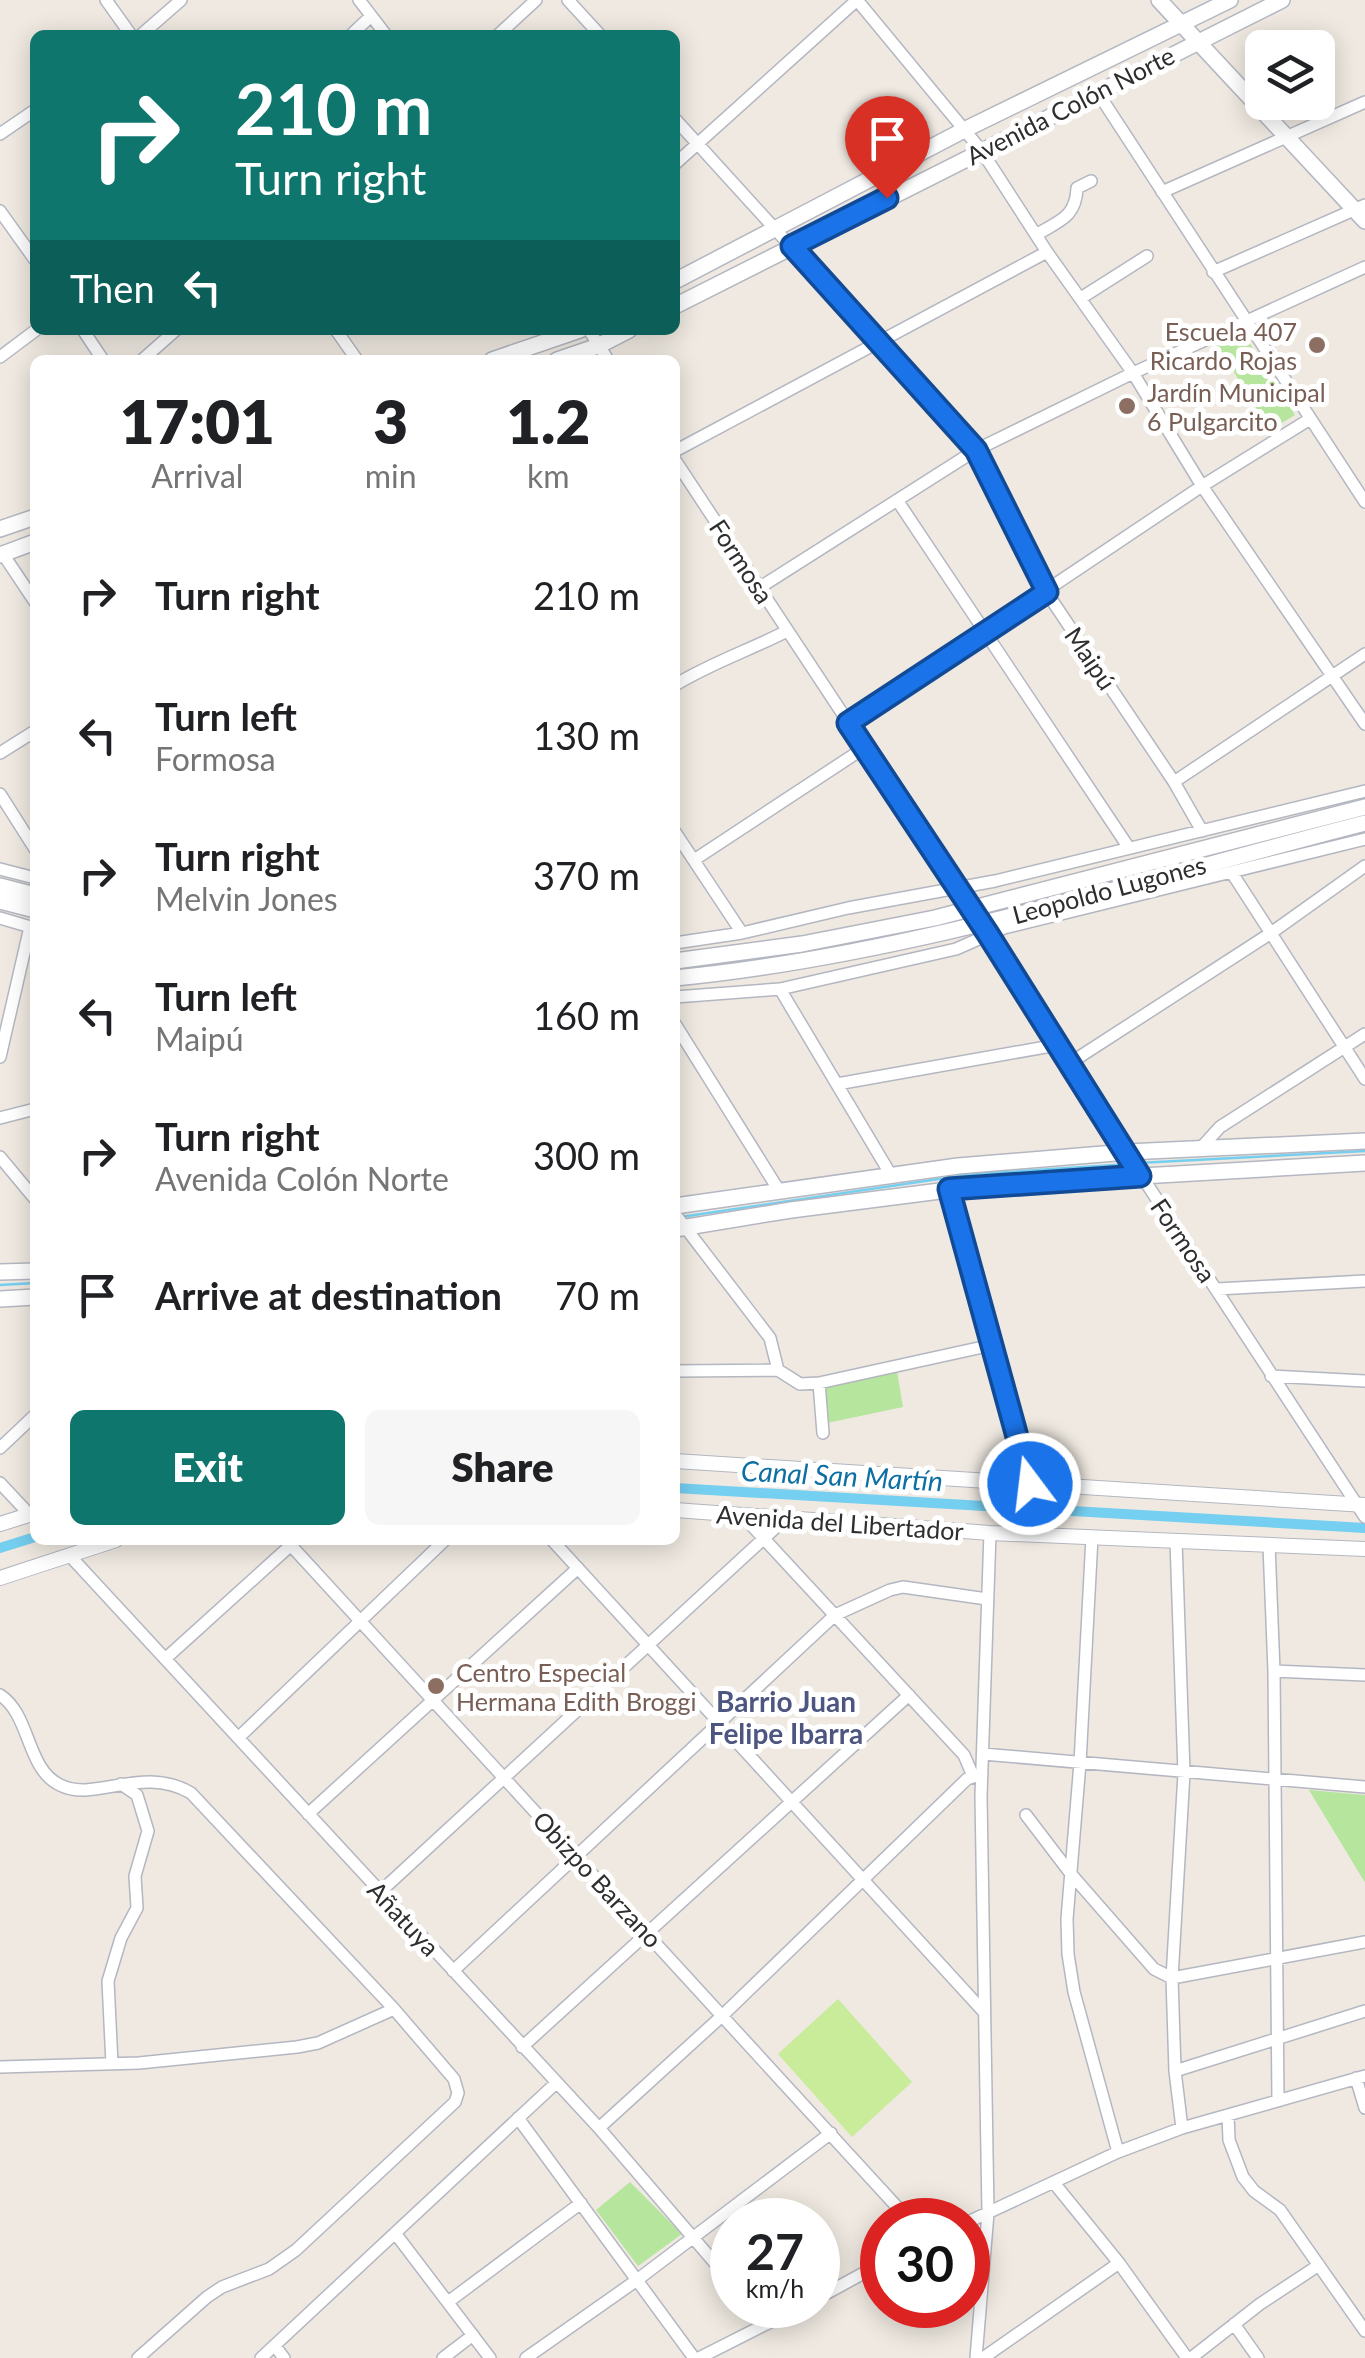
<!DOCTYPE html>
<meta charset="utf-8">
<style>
:root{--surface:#fff;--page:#f6f6f6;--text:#202124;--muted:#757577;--accent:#0f766e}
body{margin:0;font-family:Lato,sans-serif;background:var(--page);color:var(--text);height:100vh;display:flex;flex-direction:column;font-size:38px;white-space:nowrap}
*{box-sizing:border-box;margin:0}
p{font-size:32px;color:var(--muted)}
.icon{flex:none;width:55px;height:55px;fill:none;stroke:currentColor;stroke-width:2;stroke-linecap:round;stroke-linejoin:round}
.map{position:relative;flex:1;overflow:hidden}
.panel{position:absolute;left:30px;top:355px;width:650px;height:1190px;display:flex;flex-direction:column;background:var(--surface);border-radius:15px;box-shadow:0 5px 25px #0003}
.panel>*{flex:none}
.hud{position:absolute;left:30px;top:30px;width:650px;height:305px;border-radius:15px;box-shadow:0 5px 25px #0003;background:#0f766e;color:#fff;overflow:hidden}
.fabs{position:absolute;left:1245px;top:30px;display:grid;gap:20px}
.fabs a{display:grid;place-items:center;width:90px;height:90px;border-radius:15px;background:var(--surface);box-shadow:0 5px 25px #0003;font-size:50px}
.speed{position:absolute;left:710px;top:2198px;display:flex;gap:20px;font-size:50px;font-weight:700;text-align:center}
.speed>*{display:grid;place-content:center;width:130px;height:130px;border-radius:50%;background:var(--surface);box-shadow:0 5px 25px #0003;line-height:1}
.speed small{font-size:25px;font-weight:400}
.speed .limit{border:15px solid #d22;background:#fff;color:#111}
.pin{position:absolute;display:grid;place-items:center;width:85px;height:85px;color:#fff;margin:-102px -42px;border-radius:50% 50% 50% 0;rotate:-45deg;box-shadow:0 0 10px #0007}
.pin .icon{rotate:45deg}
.me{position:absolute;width:110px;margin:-55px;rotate:345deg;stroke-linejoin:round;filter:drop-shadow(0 0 8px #0008)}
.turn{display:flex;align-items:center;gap:35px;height:210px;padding:0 40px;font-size:45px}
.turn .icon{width:130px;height:130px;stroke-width:2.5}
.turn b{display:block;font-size:70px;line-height:85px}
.then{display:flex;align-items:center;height:95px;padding:0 40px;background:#0003;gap:20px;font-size:38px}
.eta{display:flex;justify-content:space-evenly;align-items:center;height:170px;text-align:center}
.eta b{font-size:60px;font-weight:800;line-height:70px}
.action{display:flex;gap:20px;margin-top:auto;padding:20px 40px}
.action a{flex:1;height:115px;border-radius:15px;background:var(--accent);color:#fff;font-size:40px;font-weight:800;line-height:115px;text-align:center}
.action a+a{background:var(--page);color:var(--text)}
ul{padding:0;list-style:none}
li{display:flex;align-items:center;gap:30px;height:140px;padding:0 40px}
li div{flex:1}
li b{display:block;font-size:38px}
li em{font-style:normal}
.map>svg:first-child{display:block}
.green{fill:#b6e59e}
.pitch{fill:#c9ec9a}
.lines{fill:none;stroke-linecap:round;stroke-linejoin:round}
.stream{stroke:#75cff0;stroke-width:2.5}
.canal{stroke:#75cff0;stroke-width:10}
.minor-casing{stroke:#b4b7c1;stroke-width:14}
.tertiary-casing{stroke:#b4b7c1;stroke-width:16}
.secondary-casing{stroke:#b4b7c1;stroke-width:18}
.minor{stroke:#fff;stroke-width:11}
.tertiary{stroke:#fff;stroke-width:14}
.secondary{stroke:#fff;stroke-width:15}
.route-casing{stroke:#114b97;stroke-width:25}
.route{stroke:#1a73e8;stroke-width:18}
.education-dot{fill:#8d6e63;stroke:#fff;stroke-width:4}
.labels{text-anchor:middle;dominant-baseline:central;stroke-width:10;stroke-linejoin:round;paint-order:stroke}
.street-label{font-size:25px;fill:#2e2e2e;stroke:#fff}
.education-label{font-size:25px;fill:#785e54;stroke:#fff;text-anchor:start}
.water-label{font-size:28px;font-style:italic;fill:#0d6fa3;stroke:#fff}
.neighbourhood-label{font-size:28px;font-weight:bold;fill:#4d5680;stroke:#fff}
</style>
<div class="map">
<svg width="1365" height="2358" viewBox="0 0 1365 2358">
<rect width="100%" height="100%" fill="#efe9e1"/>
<path class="green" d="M 1242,331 L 1295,415 L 1270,430 L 1217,345 Z
M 897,1371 L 903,1407 L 827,1423 L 824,1387 Z
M 1309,1790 L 1365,1795 L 1365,1882 L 1364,1881 Z
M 630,2182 L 682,2234 L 638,2266 L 596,2210 Z"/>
<path class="pitch" d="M 838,1999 L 912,2082 L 852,2137 L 778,2054 Z"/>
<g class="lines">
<path class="stream" d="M 1138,1163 L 1365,1151
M 681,1217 L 973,1174 L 1130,1164
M 0,1285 L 35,1283"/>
<path class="canal" d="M 675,1488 L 1365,1528
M 0,1548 L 35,1537"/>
<g class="minor-casing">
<path id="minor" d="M 106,0 L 131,35
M 359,0 L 386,35
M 568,0 L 600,35
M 857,0 L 981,150 L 1047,252 L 1133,373 L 1202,486 L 1365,724
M 141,35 L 181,0
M 351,35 L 371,16
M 498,35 L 536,0
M 1098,93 L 1365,502
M 675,119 L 976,450 L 1047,593 L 1174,782 L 1202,831
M 0,134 L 35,110
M 675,164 L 857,0
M 1162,192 L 1365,102
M 0,211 L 35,260
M 1036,235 C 1058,221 1076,218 1077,188 L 1091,181
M 1213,272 L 1365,205
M 1081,298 L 1147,256
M 83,330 L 103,360
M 336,330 L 357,360
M 589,330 L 608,360
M 0,357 L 36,330
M 142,360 L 176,330
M 675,451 L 1047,252
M 675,460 L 988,934 L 1141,1175 L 1365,1517
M 897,500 L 1129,848
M 3,554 L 35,602
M 759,588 L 976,450 L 1133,373 L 1365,267
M 675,685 C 711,663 750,650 787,631
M 848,723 L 1202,486 L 1310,419
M 0,753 L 35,731
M 1174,782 L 1365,654
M 0,794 L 35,849
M 675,832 L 742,933
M 694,860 L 864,748
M 0,869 L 35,878
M 1232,873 L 1365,1079
M 0,918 L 34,928
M 675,943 L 742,933 L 848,908 L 995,881 L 1365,791
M 780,989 L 891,1175
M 675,997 L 780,989 L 956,949 L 1004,928 L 1365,839
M 675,1024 L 778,1189
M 0,1057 L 30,927
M 1070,1063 L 1271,933 L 1365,866
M 837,1084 L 1057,1045
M 0,1118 L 35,1109
M 1200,1149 L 1220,1127 L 1365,1034
M 0,1157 L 35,1199
M 949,1189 L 1029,1484
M 675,1214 L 770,1338 L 778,1370
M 1217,1289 L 1365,1281
M 675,1371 L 778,1370 L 800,1384 L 819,1383 L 992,1345
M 1271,1376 L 1365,1381
M 819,1383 L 823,1433
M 0,1448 L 35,1415
M 0,1483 L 30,1515
M 742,1515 L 964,1755 L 973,1776
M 1092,1537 L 1080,1763 L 1067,1919 L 1068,1954 L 1074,1992 L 1118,2152
M 286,1540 L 909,2220
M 552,1540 L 983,2011
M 1176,1541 L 1184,1773 L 1172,1978 L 1175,2071 L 1182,2128
M 1269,1545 L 1274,1671 L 1278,2101
M 71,1557 L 599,2128 L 732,2283
M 165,1659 L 291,1545
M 1274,1671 L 1365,1675
M 0,1695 C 31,1715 26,1769 60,1785 C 95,1803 142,1764 191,1793 L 394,2009 L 454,2079 L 458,2093 L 455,2102 L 296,2250 L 269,2269 L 222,2287 L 207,2297 L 138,2358
M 238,1738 L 445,1540
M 983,1754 L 1365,1787
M 308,1814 L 578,1568
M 1026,1815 L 1071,1874 L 1154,1969 L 1172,1978 L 1365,1942
M 380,1892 L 786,1518
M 453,1971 L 835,1615 L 890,1590 L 903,1587 L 987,1599
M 522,2047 L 909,1695
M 112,2064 L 108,1981 L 121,1938 L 137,1908 L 135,1876 L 148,1831 L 137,1795 L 121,1784
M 0,2067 L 139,2063 L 297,2047 L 318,2043 L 394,2009
M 1175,2071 L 1365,2011
M 1356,2078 L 1365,2108
M 1228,2115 L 1229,2140 L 1243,2177 L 1254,2191 L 1280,2210 L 1365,2331
M 518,2118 L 694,2358
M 599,2128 L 723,2015 L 967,1779 L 982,1774
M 1054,2183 L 1119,2263 L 1187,2358
M 968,2222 L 1118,2152 L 1182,2128 L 1365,2076
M 395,2233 L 490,2358
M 818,2298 L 882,2263
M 448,2302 L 581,2203
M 751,2305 L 767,2324
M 1234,2324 L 1258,2358
M 275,2346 L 284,2358
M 261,2358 L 555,2084
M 443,2358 L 473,2335
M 526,2358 L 637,2280 L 831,2133
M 699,2358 L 804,2305
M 976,2358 L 988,2213 L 981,1796 L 990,1533
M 983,2358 L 1119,2263
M 1191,2358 L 1260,2304 L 1319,2265"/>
</g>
<g class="tertiary-casing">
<path id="tertiary" d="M 675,1461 L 1365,1505
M 675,1510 L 990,1533 L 1365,1549
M 0,1524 L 35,1513
M 0,1578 L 116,1540"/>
</g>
<g class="secondary-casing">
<path id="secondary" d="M 1159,0 L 1365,221
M 675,281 L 966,129 L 1230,0
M 675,306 L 1282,0
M 492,360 L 580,330
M 557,360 L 598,346 L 629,330
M 0,529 L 35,517
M 0,555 L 35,542
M 0,886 L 35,895
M 0,901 L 35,910
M 675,961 L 802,944 L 935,918 L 1365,807
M 675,978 C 904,956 1142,880 1365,823
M 675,1206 L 958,1166 L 1127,1152 L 1365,1141
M 675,1229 L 791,1210 L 987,1185 L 1365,1163
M 0,1272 L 35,1271
M 0,1299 L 35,1297"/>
</g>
<use href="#minor" class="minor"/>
<use href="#tertiary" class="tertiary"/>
<use href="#secondary" class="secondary"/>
</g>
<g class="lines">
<g class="route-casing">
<path id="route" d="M 887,198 L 792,246 L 976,450 L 1047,592 L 848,723 L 988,934 L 1140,1176 L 949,1189 L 1030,1484"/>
</g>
<use href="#route" class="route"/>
</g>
<g class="education-dot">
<circle cx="1317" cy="345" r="10"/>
<circle cx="1127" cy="406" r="10"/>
<circle cx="436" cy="1686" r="10"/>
</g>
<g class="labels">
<g class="street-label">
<text transform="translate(1070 105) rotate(-27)">Avenida Colón Norte</text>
<text transform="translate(742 561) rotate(57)">Formosa</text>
<text transform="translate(1091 658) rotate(56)">Maipú</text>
<text transform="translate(1109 889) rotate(-15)">Leopoldo Lugones</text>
<text transform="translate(1184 1240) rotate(56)">Formosa</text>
<text transform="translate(840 1522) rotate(4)">Avenida del Libertador</text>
<text transform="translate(598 1879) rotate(47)">Obizpo Barzano</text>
<text transform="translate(404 1918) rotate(47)">Añatuya</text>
</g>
<g class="education-label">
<text x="1297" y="331" text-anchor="end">Escuela 407<tspan x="1297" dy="29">Ricardo Rojas</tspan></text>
<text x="1147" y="392">Jardín Municipal<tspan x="1147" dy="29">6 Pulgarcito</tspan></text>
<text x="456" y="1672">Centro Especial<tspan x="456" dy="29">Hermana Edith Broggi</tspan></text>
</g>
<g class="water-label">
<text transform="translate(842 1475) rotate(3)">Canal San Martín</text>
</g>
<g class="neighbourhood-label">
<text x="786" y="1701">Barrio Juan<tspan x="786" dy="32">Felipe Ibarra</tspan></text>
</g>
</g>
</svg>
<div class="fabs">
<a><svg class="icon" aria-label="layers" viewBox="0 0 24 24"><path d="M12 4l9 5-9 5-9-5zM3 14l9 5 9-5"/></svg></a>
</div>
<div class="speed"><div>27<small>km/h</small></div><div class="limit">30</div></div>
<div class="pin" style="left:887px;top:198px;background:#d93025"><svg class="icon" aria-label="arrive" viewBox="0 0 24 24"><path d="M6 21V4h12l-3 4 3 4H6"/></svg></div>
<svg class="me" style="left:1030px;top:1484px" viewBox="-20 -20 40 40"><circle r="17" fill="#1a73e8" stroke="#fff" stroke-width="3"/><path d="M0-11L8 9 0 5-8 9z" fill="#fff"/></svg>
<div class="hud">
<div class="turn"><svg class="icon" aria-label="right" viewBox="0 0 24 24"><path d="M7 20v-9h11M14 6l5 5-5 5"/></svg><div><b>210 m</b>Turn right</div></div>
<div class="then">Then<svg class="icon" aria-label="left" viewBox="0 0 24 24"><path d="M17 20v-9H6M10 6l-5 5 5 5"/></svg></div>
</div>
<section class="panel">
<div class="eta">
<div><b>17:01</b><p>Arrival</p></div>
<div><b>3</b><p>min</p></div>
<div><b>1.2</b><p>km</p></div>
</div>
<ul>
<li><svg class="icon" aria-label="right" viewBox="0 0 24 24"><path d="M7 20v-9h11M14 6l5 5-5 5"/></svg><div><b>Turn right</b></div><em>210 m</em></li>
<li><svg class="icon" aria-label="left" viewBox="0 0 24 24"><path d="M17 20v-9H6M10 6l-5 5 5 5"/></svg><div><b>Turn left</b><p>Formosa</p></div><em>130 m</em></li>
<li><svg class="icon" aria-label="right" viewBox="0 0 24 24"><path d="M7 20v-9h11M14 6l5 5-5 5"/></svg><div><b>Turn right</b><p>Melvin Jones</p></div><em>370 m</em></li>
<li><svg class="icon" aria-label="left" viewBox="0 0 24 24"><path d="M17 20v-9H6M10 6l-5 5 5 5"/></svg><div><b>Turn left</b><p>Maipú</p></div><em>160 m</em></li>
<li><svg class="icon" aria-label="right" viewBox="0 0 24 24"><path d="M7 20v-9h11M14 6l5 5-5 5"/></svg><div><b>Turn right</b><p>Avenida Colón Norte</p></div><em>300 m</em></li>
<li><svg class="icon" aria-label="arrive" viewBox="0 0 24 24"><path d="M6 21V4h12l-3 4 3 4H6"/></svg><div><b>Arrive at destination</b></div><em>70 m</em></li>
</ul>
<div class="action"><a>Exit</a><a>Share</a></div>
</section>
</div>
